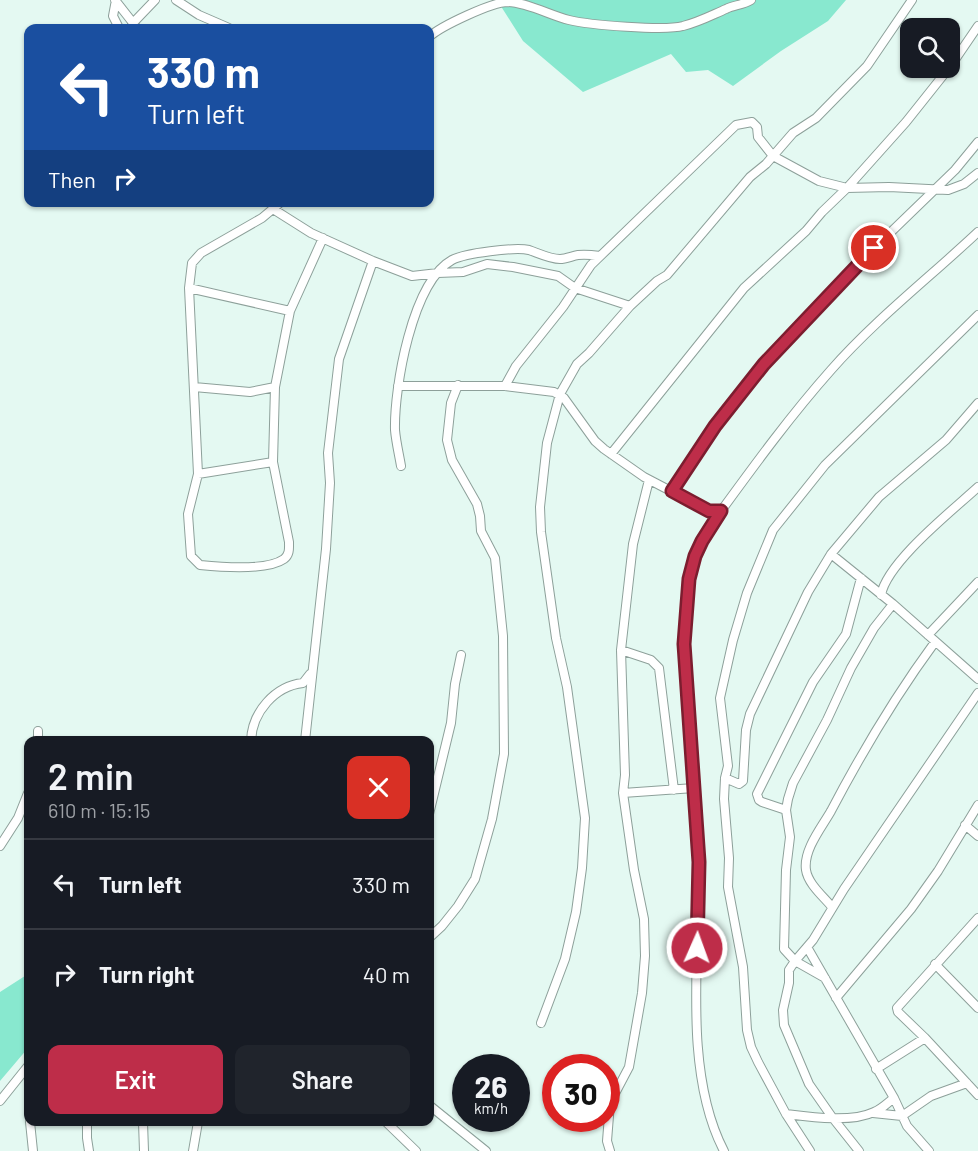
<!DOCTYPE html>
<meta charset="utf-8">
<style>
:root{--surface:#171b24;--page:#20242c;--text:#f1f3f6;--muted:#9ea1a6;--line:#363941;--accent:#be2d49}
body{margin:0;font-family:Barlow,sans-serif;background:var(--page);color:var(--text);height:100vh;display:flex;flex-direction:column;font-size:22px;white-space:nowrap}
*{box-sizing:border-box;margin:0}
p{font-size:20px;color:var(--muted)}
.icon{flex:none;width:33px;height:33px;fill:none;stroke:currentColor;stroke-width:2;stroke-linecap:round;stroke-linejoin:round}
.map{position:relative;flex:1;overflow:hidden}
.side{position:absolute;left:24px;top:736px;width:410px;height:390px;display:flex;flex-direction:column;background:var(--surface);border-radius:12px;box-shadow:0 2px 4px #0004}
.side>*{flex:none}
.guide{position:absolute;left:24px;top:24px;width:410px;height:183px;border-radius:12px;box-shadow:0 2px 4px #0004;background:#1a4fa0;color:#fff;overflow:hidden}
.buttons{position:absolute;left:900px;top:18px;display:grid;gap:12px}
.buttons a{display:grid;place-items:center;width:60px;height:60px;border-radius:12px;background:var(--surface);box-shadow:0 2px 4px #0004;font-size:30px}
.speed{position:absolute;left:452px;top:1054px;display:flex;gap:12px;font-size:30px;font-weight:700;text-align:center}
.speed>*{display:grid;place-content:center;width:78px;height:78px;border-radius:50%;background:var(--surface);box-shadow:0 2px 4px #0004;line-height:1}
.speed small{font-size:15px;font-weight:400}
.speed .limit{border:9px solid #d22;background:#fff;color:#111}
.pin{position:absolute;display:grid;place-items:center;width:51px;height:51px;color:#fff;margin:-26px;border:3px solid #fff;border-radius:50%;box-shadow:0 2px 6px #0007}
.me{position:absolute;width:66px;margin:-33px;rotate:2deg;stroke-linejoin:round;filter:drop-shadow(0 0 4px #0008)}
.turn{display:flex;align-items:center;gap:21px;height:126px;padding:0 24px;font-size:27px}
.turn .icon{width:78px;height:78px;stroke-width:2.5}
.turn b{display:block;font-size:42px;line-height:51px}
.then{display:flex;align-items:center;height:57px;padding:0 24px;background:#0003;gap:12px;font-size:22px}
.round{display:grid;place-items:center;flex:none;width:63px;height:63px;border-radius:12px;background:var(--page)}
.overview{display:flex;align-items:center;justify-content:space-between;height:102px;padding:0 24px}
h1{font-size:36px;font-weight:600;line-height:45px}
.cta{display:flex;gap:12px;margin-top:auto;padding:12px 24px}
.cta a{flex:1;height:69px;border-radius:12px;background:var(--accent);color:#fff;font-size:24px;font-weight:600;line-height:69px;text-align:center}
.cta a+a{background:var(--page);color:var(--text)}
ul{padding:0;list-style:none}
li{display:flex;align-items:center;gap:18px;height:90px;padding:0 24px;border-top:2px solid var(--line)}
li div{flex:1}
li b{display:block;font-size:22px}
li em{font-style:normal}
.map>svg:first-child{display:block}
.green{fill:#88e8cf}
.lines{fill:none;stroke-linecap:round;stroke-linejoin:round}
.street-casing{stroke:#8da09a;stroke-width:10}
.street{stroke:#fff;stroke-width:8}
.route-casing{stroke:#7c1d2f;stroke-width:15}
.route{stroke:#be2d49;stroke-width:10}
</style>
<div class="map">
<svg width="978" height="1151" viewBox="0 0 978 1151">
<rect width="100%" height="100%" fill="#e4f9f2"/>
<path class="green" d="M 497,0 L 846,0 L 828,21 L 781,51 L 733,86 L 708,70 L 686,72 L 671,54 L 583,92 L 523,41 Z
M 28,974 L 28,1048 L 0,1081 L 0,992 Z"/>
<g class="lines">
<g class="street-casing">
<path id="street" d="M 115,0 L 137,28
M 116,0 L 113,16 L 119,28
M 176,0 L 199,15 L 229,28
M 132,24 L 155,0
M 429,37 C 441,26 492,2 508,2 C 529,3 549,15 569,20 C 589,25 665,31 683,26 C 699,22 712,15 726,9 C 734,5 743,5 751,0
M 950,67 L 978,26
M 281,202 L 262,218 L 201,253 L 192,263 L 189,288 L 198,474 L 188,514 L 191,556 L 200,565 C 220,567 267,571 284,559 C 290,554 289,548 289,542 L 273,462 L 275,387 L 290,311 L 323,238
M 273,209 L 311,233 L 373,261 L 412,276 L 438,273 L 463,272 L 487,264 L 513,267 L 558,276 L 575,288 L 630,306
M 189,288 L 290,311
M 398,386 L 505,386 L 554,392 L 564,398 L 595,441 L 604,449 L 644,477 L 709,511 L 721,511 C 756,463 791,415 831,370 C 875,320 929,278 978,232
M 505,386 L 516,366 L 563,307 L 591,265 L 736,125 L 752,122 L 757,127 L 758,137 L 773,156 L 819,181 L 847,188 L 889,187 L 948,190 L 964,184 L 978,173
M 194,387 L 250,392 L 275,387
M 611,454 L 744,288 L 806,231 L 822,212 L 847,188 L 906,122 L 949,68
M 401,466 C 399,454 396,442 395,430 C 394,388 412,282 452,260 C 465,253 515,247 529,250 C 538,253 550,259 560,259 C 566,259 572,256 578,255 C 586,254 593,255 600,256
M 198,474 L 273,462
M 672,491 L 715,426 L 764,364 L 861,261 L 955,170 L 978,142
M 721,511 C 707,533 692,555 689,581 C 679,658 690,736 695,813 C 696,830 699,847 699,863 C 700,951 682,1071 724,1151
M 831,554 L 893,604 L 978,679
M 881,595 C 887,562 953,510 978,487
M 928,635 L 978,582
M 621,650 L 651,660 L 659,668 L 674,790
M 38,731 L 38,741
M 251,741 C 252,712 275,686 303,683 L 310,674
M 305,741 L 326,549 L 330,483 L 328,453 L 339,359 L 373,261
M 725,778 L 739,784 L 743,781 L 746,730 L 750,714 L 808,592 L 831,554 L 879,497 L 946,440 L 978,403
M 623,793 L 694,788
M 786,810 L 762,802 L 759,800 L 757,794 L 813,682 L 846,634 L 861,578
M 429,814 L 451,723 L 455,684 L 461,655
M 965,825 L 978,836
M 0,846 L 18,818 L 28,793
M 832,907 C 824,897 808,884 806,870 C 803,850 822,827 831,811 C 862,752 896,695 935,642
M 978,918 L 897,1008 L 898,1012 L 925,1038 L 978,1095
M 429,938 L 442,926 L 458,906 L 475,879 L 492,819 L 504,754 L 503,636 L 495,558 L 481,531 L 480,516 L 477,504 L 452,460 L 447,440 L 451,403 L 458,385
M 807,947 L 894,1098 L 907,1126 L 929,1151
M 935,964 L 978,1008
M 825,978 L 795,961 L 784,949 L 786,870 L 790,837 L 786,810 L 788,799 L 793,783 L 827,720 L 851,668 L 874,628 L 893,604
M 836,998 L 911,909 L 938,871 L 978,805
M 541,1023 L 565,959 L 576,912 L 582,868 L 585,818 L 567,687 L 556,638 L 541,532 L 540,507 L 547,443 L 560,394 L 577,364 L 589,353 L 630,306 L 657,281 L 667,275 L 750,177 L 766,164 L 793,133 L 816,118 L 867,66 L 912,0
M 876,1069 L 925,1038
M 0,1101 L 28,1066
M 429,1105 L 486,1151
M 873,1113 L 902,1116 L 931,1096 L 967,1083
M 786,1114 C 810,1117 851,1123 874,1112 C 882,1109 887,1103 894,1098
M 30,1122 L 33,1151
M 87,1122 L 87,1138 L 89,1151
M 143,1122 L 144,1151
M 386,1122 L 416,1151
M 193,1151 L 198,1122
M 610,1151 L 607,1141 L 610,1103 L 629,1067 L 642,993 L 645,956 L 644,919 L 634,870 L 623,793 L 625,775 L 621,650 L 633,544 L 649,480
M 810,1151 L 786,1114 L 758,1062 L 751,1047 L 747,1030 L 743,967 L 728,887 L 729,858 L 724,799 L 725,778 L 728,766 L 720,698 L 733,640 L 747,593 L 773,530 L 825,465 L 978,315
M 859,1151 L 832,1117 L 809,1084 L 784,1025 L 783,1010 L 789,983 L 789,970 L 795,961 L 813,940 L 844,889 L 978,693"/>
</g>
<use href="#street" class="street"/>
</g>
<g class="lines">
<g class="route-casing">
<path id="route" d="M 697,948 L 699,862 L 684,644 L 689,579 L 695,556 L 702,541 L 721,511 L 709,511 L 672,491 L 715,426 L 764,364 L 874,248"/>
</g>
<use href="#route" class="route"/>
</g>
</svg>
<div class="buttons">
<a><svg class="icon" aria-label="search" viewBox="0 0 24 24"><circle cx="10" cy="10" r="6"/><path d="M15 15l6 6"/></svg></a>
</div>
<div class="speed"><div>26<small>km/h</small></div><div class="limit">30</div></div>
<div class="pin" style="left:874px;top:248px;background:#d93025"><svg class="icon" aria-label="arrive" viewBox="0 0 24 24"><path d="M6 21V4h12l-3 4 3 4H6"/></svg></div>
<svg class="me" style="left:697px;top:948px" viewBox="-20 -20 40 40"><circle r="17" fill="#be2d49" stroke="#fff" stroke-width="3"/><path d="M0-11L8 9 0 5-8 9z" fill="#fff"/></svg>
<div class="guide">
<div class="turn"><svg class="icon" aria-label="left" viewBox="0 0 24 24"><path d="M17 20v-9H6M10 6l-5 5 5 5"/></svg><div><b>330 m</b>Turn left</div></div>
<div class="then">Then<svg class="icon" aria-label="right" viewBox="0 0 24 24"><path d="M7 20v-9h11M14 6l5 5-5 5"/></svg></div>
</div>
<section class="side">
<div class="overview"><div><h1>2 min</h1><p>610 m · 15:15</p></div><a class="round" style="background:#d93025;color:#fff"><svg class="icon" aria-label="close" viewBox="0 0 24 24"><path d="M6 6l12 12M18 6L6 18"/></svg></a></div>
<ul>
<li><svg class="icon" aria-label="left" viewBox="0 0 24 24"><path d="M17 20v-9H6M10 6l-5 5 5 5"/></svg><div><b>Turn left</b></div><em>330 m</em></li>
<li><svg class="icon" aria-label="right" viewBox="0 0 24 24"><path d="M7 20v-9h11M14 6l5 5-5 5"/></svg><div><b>Turn right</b></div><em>40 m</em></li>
</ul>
<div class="cta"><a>Exit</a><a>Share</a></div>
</section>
</div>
